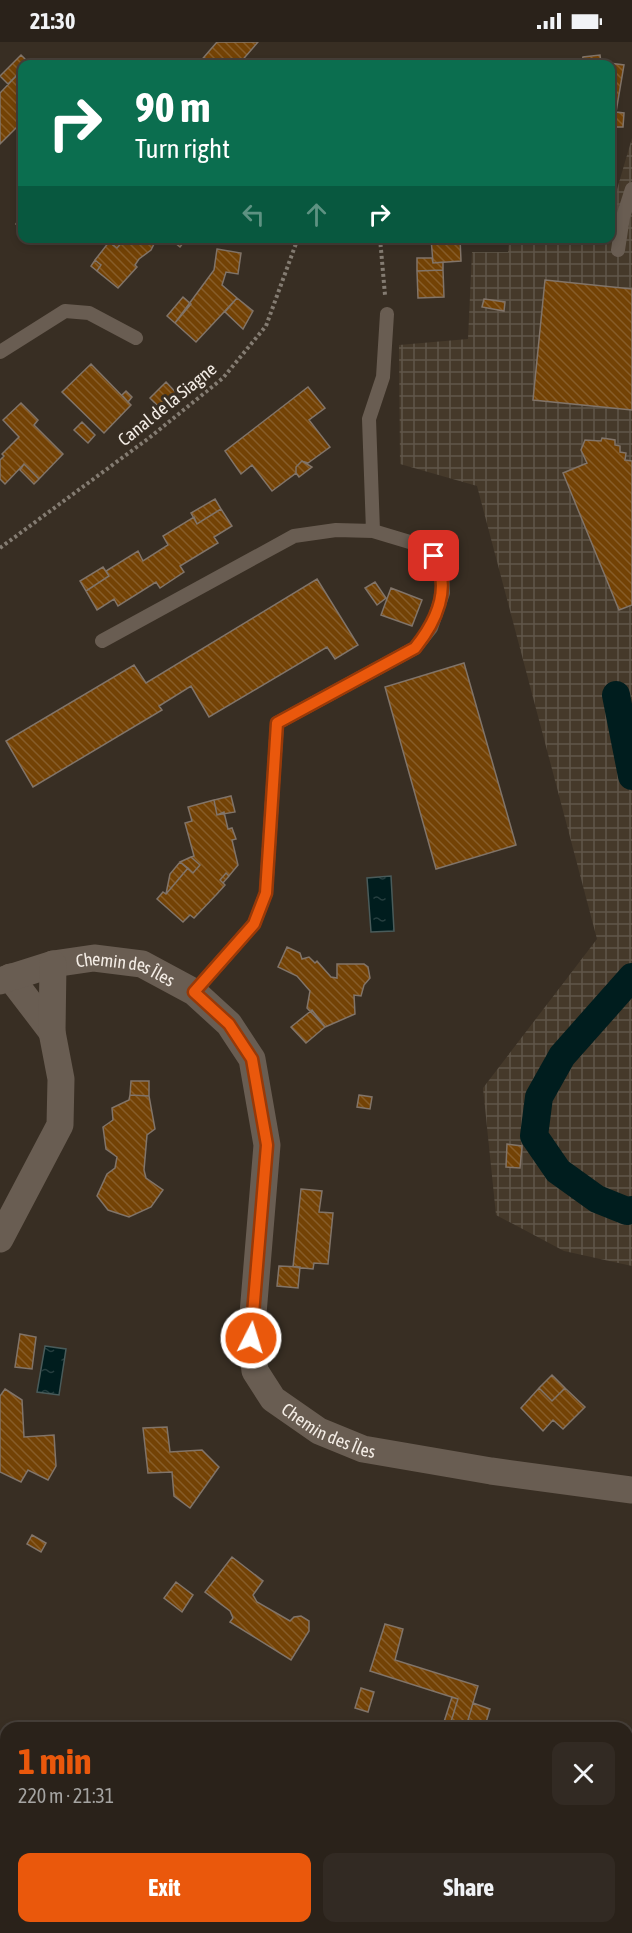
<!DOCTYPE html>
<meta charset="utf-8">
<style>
:root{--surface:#2a221a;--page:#322a23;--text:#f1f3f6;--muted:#a5a4a2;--line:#463f39;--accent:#ea580c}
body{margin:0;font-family:"Asap Condensed",sans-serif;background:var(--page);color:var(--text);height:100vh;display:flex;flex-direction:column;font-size:22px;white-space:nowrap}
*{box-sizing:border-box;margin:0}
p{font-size:20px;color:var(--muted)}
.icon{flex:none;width:33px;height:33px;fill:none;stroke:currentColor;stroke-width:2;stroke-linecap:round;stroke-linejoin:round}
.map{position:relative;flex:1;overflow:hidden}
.details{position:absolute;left:0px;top:1680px;width:633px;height:212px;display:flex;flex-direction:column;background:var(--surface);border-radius:18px 18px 0 0;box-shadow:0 3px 9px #0003,0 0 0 2px var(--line)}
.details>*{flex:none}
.banner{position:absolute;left:18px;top:18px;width:597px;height:183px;border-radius:12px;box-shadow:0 3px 9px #0003,0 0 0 2px var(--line);background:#0b6e4f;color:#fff;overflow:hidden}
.pin{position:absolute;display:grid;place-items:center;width:51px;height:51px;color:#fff;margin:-26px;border-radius:12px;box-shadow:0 3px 9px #0006}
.me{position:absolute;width:66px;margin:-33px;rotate:5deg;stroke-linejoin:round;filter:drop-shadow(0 0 4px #0008)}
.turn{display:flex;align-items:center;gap:21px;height:126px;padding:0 18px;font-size:27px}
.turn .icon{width:78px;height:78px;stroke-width:2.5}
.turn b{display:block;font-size:42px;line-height:51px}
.lanes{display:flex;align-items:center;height:57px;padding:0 18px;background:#0003;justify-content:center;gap:30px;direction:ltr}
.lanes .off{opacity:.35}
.round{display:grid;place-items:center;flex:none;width:63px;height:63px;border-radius:12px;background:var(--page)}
.headline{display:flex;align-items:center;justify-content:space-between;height:102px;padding:0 18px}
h1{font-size:36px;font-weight:700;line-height:45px;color:var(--accent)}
.primary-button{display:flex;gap:12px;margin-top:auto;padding:12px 18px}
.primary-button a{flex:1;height:69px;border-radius:12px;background:var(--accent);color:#fff;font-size:24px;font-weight:700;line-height:69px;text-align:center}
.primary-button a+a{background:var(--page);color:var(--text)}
.status{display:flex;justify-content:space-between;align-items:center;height:42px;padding:0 30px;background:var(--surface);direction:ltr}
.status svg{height:16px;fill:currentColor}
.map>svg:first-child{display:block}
.industrial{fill:url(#industrial-grid)}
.forest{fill:url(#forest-crowns)}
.water{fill:url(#water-ripples);stroke:#495b5a;stroke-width:1.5}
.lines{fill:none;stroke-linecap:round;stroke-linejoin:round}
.canal{stroke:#001d1e;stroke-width:28}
.building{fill:url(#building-back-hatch);stroke:#817469;stroke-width:1.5}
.path{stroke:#847c72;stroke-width:4;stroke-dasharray:3 3;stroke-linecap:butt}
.service{stroke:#695d52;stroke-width:14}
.minor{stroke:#695d52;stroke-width:27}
.route-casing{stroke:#983908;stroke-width:15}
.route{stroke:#ea580c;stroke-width:10}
.labels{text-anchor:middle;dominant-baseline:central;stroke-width:6;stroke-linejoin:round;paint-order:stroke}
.street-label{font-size:18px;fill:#f3ece5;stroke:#382e23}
</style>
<div class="status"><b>21:30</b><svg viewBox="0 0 49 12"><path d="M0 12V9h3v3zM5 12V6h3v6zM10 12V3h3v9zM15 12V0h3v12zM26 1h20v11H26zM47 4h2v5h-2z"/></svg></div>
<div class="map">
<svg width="632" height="1891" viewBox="0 0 632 1891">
<defs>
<pattern id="industrial-grid" width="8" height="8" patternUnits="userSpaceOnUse" patternTransform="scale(1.5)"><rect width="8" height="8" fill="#45392a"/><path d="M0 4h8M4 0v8" fill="none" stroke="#605649"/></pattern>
<pattern id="forest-crowns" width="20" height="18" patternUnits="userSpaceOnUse" patternTransform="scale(1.5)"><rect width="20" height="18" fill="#2e5424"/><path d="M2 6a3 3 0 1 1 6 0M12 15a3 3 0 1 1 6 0" fill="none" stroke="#4d6d44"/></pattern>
<pattern id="water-ripples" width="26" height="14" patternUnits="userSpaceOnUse" patternTransform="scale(1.5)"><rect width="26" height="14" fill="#001d1e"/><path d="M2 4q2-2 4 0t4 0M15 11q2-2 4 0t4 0" fill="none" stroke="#263e3f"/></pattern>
<pattern id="building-back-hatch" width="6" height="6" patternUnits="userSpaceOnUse" patternTransform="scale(1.5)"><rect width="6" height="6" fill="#734205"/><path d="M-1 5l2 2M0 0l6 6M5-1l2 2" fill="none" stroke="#875d29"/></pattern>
</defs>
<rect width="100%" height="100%" fill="#382e23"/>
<path class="industrial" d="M 632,96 L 632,1224 L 564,1209 L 496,1173 L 483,1046 L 597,897 L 477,444 L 400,422 L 399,303 L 468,297 L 472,210 L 508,210 L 509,197 L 610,196 L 611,161 L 613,161 Z"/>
<path class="forest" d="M 0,1848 L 6,1850 L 6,1886 L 141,1886 L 138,1891 L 0,1891 Z"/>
<path class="water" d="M 391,834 L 394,889 L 371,890 L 367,836 Z
M 45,1304 L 66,1307 L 59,1353 L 37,1350 Z"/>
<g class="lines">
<path class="canal" d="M 616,653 L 632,734
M 632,935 L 562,1014 L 539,1055 L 534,1094 L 558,1129 L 597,1157 L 627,1169 L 632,1168"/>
</g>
<path class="building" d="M 217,0 L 258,0 L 239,22 L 198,22 Z
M 21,13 L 29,21 L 22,22 L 22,28 L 8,42 L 0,34 Z
M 600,13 L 601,20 L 624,23 L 616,70 L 624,71 L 623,85 L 610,85 L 610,22 L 581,22 L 583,15 Z
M 22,28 L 22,80 L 0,102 L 0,51 Z
M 22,171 L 22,186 L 16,182 Z
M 112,196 L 126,196 L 117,206 L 109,200 Z
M 126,196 L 157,196 L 151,208 L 139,217 L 135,223 L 137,225 L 118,246 L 97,229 L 101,223 L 95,218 L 109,200 L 117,206 Z
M 169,196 L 187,196 L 180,205 Z
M 431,196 L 460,196 L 461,219 L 433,221 Z
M 217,207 L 241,211 L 238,232 L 226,230 L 222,243 L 237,256 L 196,300 L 175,281 L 214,228 Z
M 417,216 L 432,216 L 433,221 L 443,220 L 443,228 L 417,229 Z
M 95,218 L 101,223 L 97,229 L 91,224 Z
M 443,228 L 444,255 L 418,256 L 417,229 Z
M 545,238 L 632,247 L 632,368 L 533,358 Z
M 183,255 L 191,262 L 175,281 L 167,274 Z
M 237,256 L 253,269 L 243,287 L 225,270 Z
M 484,257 L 505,260 L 504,269 L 482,265 Z
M 91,322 L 131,363 L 104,391 L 62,350 Z
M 166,340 L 182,357 L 164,370 L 150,356 Z
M 308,345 L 325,366 L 309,378 L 330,405 L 308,421 L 302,419 L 296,425 L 296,431 L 272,449 L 252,423 L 241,432 L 225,409 Z
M 126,349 L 132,355 L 128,360 L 122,353 Z
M 21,361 L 38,378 L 34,383 L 63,412 L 39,437 L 24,422 L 5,442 L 0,437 L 0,418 L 4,414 L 2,412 L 19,395 L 3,378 Z
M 82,380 L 95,393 L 88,401 L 74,388 Z
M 602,396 L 615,398 L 615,403 L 620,404 L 620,410 L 626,411 L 625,418 L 632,419 L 632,563 L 619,568 L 563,431 L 587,421 L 581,408 L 585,398 L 601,399 Z
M 302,419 L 312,425 L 299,435 L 296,431 L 296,425 Z
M 24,422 L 39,437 L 34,442 L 20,428 Z
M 215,457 L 221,467 L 197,482 L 191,471 Z
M 221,467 L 232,484 L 214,495 L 218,501 L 180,524 L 184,530 L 160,546 L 156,540 L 118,564 L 114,557 L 97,568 L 86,549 L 109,534 L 106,529 L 138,509 L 143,519 L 168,503 L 163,494 L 194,475 L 197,482 Z
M 103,525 L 109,534 L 86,549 L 80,539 Z
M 317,537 L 358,603 L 335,617 L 327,605 L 209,675 L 191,644 L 159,664 L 162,668 L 33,745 L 6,699 L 134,623 L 146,641 Z
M 375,540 L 386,556 L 377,563 L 365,546 Z
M 391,546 L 422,558 L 412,584 L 381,573 Z
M 464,621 L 516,803 L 436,827 L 385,645 Z
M 231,754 L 235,770 L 217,773 L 214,758 Z
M 214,758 L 217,773 L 224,770 L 228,787 L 232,786 L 236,797 L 232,798 L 238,823 L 229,834 L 226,831 L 220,838 L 225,843 L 216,853 L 194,876 L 190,873 L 183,880 L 157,857 L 163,850 L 166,852 L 188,826 L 193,831 L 200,823 L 191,815 L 194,814 L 185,781 L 192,779 L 188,765 Z
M 191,815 L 200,823 L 193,831 L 180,820 Z
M 180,820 L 188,826 L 166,852 L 170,832 Z
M 226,831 L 229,834 L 223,841 L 220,838 Z
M 287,905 L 300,911 L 302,917 L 309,915 L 315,921 L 317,919 L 331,935 L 337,936 L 337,922 L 364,922 L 368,925 L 370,936 L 364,943 L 361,954 L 354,953 L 355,972 L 325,985 L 307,966 L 310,949 L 297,934 L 278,925 Z
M 312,968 L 325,985 L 306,1001 L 291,985 Z
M 131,1039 L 149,1039 L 149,1054 L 130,1053 Z
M 130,1053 L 149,1054 L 155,1087 L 147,1093 L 144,1128 L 146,1136 L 163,1148 L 151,1165 L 129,1175 L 108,1168 L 97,1154 L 107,1132 L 115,1126 L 117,1115 L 106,1107 L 103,1085 L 113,1078 L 112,1066 L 129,1058 Z
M 359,1053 L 372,1055 L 370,1067 L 357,1065 Z
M 507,1102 L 522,1104 L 520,1126 L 506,1125 Z
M 301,1147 L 322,1149 L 319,1170 L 333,1171 L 328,1222 L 314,1221 L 313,1227 L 293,1225 Z
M 279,1224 L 300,1225 L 298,1246 L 277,1244 Z
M 20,1292 L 36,1295 L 32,1327 L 15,1325 Z
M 552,1333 L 565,1346 L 552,1359 L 539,1346 Z
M 539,1346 L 552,1359 L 565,1346 L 585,1365 L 563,1387 L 553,1378 L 543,1389 L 521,1366 Z
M 5,1347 L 22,1358 L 24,1395 L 54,1393 L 56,1424 L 48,1438 L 28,1428 L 21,1440 L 0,1430 L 0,1354 Z
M 167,1385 L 170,1410 L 202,1408 L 219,1425 L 190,1466 L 174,1454 L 172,1430 L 148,1431 L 143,1386 Z
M 32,1493 L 46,1501 L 41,1510 L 27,1502 Z
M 232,1515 L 263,1539 L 253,1553 L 257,1560 L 290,1579 L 294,1575 L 301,1574 L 309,1579 L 309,1589 L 291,1618 L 230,1580 L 233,1576 L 230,1569 L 205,1550 Z
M 176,1540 L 193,1553 L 182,1570 L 164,1556 Z
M 385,1582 L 403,1587 L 395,1618 L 478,1644 L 468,1678 L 485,1684 L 484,1686 L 449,1686 L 458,1657 L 370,1629 Z
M 361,1646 L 374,1650 L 368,1670 L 355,1666 Z
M 452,1655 L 458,1657 L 449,1686 L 442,1686 Z
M 473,1661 L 490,1667 L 485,1684 L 468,1678 Z
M 0,1715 L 6,1716 L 6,1760 L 0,1758 Z"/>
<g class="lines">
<path class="path" d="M 380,196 L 385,253
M 0,506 L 149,396 L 223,336 L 266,284 L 298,196"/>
<path class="service" d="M 618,208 L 623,175 L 632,147
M 0,310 L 65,269 L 89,271 L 136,296
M 373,489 L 369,377 L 383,335 L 387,272
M 102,599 L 294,494 L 336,488 L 373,489 L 413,501 L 434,514 L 442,528 L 443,551 L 431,586 L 415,606 L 277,681 L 266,851 L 254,882 L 194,950"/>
<g class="minor">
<path d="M 10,935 L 52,990"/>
<path id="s1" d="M 0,939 L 53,922 L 94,916 L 142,922 L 194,950 L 229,982 L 252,1017 L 267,1103 L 251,1296 L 255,1329 L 273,1357 L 319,1389 L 363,1407 L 491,1429 L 632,1448"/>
<path d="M 0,1197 L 60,1083 L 61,1037 L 52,990 L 53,922"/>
<path d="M 0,1812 L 6,1814"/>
<path d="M 176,1886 L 186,1891"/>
</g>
</g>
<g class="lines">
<g class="route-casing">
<path id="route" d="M 251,1296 L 267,1103 L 252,1017 L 229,982 L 194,950 L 254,882 L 266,851 L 277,681 L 415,606 C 436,580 452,546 434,514"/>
</g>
<use href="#route" class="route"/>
</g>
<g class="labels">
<g class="street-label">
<text transform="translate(167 362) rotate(-39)">Canal de la Siagne</text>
<text stroke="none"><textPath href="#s1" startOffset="130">Chemin des Îles</textPath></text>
<text stroke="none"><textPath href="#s1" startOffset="706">Chemin des Îles</textPath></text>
</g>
</g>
</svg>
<div class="pin" style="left:434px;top:514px;background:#d93025"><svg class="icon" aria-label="arrive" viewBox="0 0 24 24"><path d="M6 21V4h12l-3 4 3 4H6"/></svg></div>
<svg class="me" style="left:251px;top:1296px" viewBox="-20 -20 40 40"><circle r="17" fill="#ea580c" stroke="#fff" stroke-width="3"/><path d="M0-11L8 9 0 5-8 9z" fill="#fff"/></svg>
<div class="banner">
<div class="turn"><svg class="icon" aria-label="right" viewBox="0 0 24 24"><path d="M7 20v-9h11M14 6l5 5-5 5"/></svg><div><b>90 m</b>Turn right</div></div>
<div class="lanes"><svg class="icon off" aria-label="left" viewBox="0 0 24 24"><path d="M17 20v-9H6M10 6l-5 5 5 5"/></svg><svg class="icon off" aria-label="ahead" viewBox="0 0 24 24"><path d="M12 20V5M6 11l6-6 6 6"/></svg><svg class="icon" aria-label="right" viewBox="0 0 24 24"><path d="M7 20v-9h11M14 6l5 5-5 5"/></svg></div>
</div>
<section class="details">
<div class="headline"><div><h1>1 min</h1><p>220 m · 21:31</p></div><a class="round"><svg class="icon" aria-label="close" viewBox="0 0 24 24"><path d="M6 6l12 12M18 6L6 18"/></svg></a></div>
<div class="primary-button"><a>Exit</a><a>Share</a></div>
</section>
</div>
